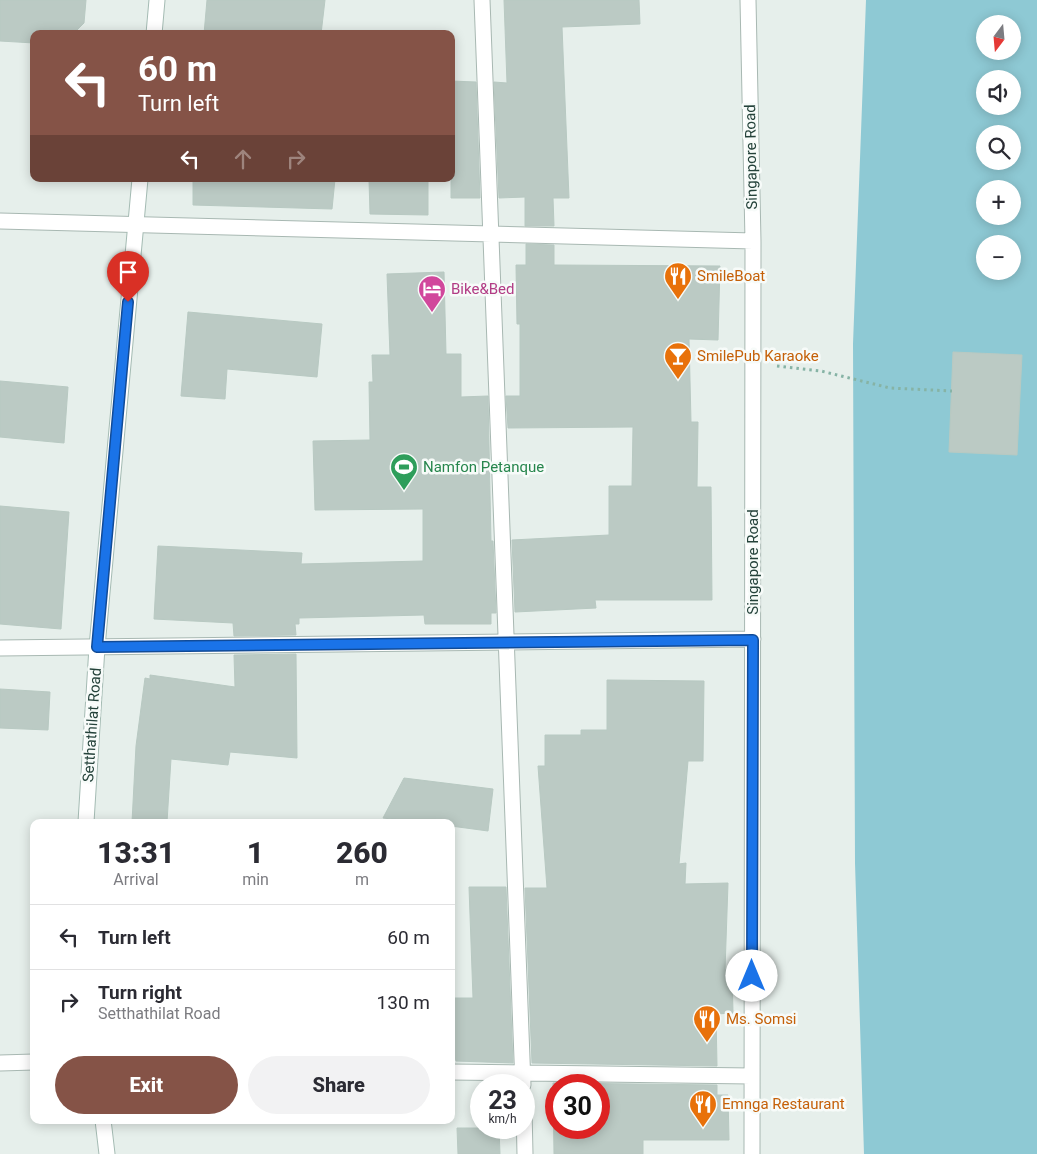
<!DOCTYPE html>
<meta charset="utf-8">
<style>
:root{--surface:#fff;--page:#f2f2f3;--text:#2b2b33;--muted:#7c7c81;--line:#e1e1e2;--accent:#855347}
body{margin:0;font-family:Roboto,sans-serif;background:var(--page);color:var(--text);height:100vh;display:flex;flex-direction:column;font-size:19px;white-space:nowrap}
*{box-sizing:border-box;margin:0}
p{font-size:16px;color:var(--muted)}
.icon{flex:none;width:28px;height:28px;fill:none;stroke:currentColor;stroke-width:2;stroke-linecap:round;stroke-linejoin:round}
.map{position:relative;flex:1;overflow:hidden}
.side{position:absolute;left:30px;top:819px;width:425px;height:305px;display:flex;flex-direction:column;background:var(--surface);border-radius:10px;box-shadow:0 2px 12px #0003}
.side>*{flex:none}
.guide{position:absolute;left:30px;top:30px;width:425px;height:152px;border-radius:10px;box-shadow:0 2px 12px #0003;background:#855347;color:#fff;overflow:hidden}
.needle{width:32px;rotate:196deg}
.controls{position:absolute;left:976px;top:15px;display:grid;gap:10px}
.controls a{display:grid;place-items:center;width:45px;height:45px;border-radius:50%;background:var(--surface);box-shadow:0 2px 12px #0003;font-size:25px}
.speed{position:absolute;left:470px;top:1074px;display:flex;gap:10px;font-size:25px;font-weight:700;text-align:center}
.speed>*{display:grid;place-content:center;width:65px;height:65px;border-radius:50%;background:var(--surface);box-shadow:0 2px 12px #0003;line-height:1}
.speed small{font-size:12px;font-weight:400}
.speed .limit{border:8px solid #d22;background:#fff;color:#111}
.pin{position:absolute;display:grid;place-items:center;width:42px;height:42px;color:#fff;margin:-51px -21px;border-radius:50% 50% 50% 0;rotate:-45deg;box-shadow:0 0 5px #0007}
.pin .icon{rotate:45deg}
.me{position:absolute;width:55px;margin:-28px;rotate:0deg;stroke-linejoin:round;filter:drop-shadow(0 0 4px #0008)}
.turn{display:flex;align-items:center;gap:18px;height:105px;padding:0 25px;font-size:22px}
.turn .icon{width:65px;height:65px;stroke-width:2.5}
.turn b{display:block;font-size:35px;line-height:42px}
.lanes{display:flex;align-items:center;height:48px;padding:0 25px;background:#0003;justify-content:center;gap:25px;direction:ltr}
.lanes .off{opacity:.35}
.eta{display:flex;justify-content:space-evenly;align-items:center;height:85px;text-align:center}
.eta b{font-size:30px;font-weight:800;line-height:35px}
.button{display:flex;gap:10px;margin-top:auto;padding:10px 25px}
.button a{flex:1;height:58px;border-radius:30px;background:var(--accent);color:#fff;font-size:20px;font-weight:800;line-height:58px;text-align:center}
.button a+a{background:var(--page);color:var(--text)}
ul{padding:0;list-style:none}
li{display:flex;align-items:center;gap:15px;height:65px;padding:0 25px;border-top:1px solid var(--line)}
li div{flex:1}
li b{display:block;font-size:19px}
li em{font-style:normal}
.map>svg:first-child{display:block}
.water{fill:#8ec9d4;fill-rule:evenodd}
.building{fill:#bbcac4;stroke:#b8c9c2;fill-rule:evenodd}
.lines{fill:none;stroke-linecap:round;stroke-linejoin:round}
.street-casing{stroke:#a8b8b2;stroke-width:17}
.secondary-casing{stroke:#a4bbb3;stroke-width:17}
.path{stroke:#86b3a5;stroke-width:3;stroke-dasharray:2.5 4;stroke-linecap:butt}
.street{stroke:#fff;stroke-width:15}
.secondary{stroke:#fff;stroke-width:15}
.route-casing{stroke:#114b97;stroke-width:12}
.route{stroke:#1a73e8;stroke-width:9}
.labels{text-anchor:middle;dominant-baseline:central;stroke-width:5;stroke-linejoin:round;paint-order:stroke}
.street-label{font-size:15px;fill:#24423a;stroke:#f7fbf9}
.food-label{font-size:15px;fill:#c56008;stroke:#f7fbf9;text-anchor:start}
.hotel-label{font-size:15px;fill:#b23c85;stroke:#f7fbf9;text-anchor:start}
.leisure-label{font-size:15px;fill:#27864d;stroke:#f7fbf9;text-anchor:start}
</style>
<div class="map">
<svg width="1037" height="1154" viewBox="0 0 1037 1154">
<rect width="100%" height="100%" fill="#e6efeb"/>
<path class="water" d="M 866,0 L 1037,0 L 1037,1154 L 864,1154 L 855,863 L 853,344 ZM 985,24 L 1012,24 L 1012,51 L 985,51 ZM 985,79 L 1012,79 L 1012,106 L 985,106 ZM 985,134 L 1012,134 L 1012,161 L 985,161 ZM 985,189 L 1012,189 L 1012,216 L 985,216 ZM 985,244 L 1012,244 L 1012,271 L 985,271 Z"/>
<path class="building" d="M 0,0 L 86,0 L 84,23 L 73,34 L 34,34 L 34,43 L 0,41 Z
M 207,0 L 325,0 L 321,34 L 204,34 Z
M 504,0 L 639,0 L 640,24 L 562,27 L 569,198 L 553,198 L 554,226 L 525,226 L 525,197 L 499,198 L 494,82 L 507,83 Z
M 451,81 L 476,82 L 480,198 L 451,198 Z
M 193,179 L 335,179 L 332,209 L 193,205 Z
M 369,179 L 428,179 L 428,215 L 370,214 Z
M 526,244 L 554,245 L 554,265 L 720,266 L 718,340 L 689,339 L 691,422 L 698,422 L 697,487 L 711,487 L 712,600 L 595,600 L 596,608 L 515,612 L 512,540 L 609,535 L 609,486 L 632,486 L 633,427 L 508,428 L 506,396 L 520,396 L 520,324 L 517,324 L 516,265 L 526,265 Z
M 444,272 L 446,354 L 461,354 L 461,397 L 488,396 L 491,541 L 493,541 L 496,613 L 491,613 L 491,624 L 425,624 L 424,615 L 299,618 L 299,624 L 295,624 L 296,635 L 234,636 L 233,623 L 154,619 L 158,546 L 302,553 L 301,564 L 423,561 L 423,509 L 315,510 L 313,441 L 370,440 L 369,382 L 373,382 L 372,355 L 390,355 L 387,274 Z
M 188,312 L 322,324 L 317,377 L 227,369 L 225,399 L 181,396 Z
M 953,352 L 1022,355 L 1017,455 L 949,452 Z
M 0,381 L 68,387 L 64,443 L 0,437 Z
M 0,506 L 69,512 L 61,629 L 0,624 Z
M 296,654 L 297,758 L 230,752 L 228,765 L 171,759 L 167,822 L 132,822 L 136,746 L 145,678 L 150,679 L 150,675 L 235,687 L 234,655 Z
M 607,680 L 704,681 L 703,761 L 688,761 L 679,864 L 686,863 L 685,884 L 728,883 L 725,970 L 732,970 L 733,1013 L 716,1014 L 717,1066 L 532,1063 L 525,888 L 547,888 L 538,766 L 545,766 L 545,735 L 581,735 L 581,730 L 607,730 Z
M 0,689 L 50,692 L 48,730 L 0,728 Z
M 404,778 L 493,789 L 488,831 L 451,826 L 451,822 L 418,822 L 383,818 Z
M 469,887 L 506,887 L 513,1063 L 456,1061 L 455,1057 L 451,1057 L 451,998 L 473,998 Z
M 553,1083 L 717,1085 L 717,1095 L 728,1095 L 729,1140 L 643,1140 L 643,1154 L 554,1154 ZM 556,1085 L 599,1085 L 599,1128 L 556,1128 Z
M 457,1128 L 499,1128 L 500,1154 L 458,1154 Z"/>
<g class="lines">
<g class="street-casing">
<path id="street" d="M 482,0 L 523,1085
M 748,0 L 753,241 L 752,1154
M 0,221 L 753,241
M 0,648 L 753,639
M 0,1063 L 34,1062
M 451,1072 L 751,1076
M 524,1109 L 525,1154"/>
</g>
<g class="secondary-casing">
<path id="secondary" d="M 154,34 L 157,0
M 86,822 L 97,647 L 140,179
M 103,1120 L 107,1154"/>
</g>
<path class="path" d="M 777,366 L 821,371 L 890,388 L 952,391"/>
<use href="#street" class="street"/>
<use href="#secondary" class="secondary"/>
</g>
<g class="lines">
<g class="route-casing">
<path id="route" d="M 128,302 L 97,647 L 753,640 L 752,976"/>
</g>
<use href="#route" class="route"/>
</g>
<defs>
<g id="restaurant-pin" transform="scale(1.4375)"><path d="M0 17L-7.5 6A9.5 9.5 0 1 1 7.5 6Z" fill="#e8710a" stroke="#f7fbf9"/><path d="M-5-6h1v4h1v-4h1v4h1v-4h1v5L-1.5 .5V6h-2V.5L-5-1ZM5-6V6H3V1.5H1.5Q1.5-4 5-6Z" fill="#fff"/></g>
<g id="hotel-pin" transform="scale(1.4375)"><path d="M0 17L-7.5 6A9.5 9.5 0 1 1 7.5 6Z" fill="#d1479c" stroke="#f7fbf9"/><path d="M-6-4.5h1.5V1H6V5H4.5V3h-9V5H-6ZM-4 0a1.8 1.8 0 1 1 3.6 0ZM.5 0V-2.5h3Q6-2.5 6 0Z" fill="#fff"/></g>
<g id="bar-pin" transform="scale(1.4375)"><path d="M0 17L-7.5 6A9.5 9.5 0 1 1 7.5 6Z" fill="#e8710a" stroke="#f7fbf9"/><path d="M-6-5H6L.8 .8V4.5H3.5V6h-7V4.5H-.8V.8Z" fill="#fff"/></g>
<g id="stadium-pin" transform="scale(1.4375)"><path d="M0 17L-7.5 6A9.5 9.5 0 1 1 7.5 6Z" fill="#2e9e5b" stroke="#f7fbf9"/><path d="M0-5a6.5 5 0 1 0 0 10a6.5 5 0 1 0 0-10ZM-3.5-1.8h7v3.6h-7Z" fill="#fff"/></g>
</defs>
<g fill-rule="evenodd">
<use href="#restaurant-pin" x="678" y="276"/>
<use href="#hotel-pin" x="432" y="289"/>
<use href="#bar-pin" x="678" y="356"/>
<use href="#stadium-pin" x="404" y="467"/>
<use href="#restaurant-pin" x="707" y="1019"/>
<use href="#restaurant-pin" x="703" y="1104"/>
</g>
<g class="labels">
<g class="street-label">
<text transform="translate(751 157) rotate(-91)">Singapore Road</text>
<text transform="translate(753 562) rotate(-90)">Singapore Road</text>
<text transform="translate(92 725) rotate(-86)">Setthathilat Road</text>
</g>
<g class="food-label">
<text x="697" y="276">SmileBoat</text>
<text x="697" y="356">SmilePub Karaoke</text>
<text x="726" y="1019">Ms. Somsi</text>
<text x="722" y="1104">Emnga Restaurant</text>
</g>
<g class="hotel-label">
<text x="451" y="289">Bike&amp;Bed</text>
</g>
<g class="leisure-label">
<text x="423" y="467">Namfon Petanque</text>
</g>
</g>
</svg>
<div class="controls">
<a><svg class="needle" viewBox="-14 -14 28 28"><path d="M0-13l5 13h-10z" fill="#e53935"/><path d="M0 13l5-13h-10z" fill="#7c7c81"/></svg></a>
<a><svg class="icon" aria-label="sound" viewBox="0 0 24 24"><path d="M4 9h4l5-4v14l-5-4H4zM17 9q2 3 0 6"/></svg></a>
<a><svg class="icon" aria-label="search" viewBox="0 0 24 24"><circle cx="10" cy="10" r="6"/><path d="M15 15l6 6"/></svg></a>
<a>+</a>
<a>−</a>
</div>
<div class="speed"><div>23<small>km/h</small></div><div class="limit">30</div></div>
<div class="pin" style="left:128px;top:302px;background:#d93025"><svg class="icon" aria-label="arrive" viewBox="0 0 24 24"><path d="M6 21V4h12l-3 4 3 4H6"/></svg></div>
<svg class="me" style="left:752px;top:976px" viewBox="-20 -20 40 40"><circle r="19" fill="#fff"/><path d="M0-13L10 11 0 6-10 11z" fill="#1a73e8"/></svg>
<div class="guide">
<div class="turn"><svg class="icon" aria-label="left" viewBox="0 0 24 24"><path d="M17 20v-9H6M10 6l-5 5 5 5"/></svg><div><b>60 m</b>Turn left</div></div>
<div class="lanes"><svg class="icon" aria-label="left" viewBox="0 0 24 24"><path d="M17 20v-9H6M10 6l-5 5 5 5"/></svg><svg class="icon off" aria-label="ahead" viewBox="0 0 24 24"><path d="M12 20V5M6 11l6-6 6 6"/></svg><svg class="icon off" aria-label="right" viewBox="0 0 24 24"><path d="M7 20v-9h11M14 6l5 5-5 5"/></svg></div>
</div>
<section class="side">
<div class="eta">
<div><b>13:31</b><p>Arrival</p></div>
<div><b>1</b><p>min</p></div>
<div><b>260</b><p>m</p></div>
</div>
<ul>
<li><svg class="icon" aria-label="left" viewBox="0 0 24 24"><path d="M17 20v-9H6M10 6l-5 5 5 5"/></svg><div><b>Turn left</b></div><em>60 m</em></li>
<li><svg class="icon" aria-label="right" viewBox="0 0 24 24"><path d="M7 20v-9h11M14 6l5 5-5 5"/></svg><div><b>Turn right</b><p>Setthathilat Road</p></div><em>130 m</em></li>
</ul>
<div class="button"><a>Exit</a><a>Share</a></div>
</section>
</div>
